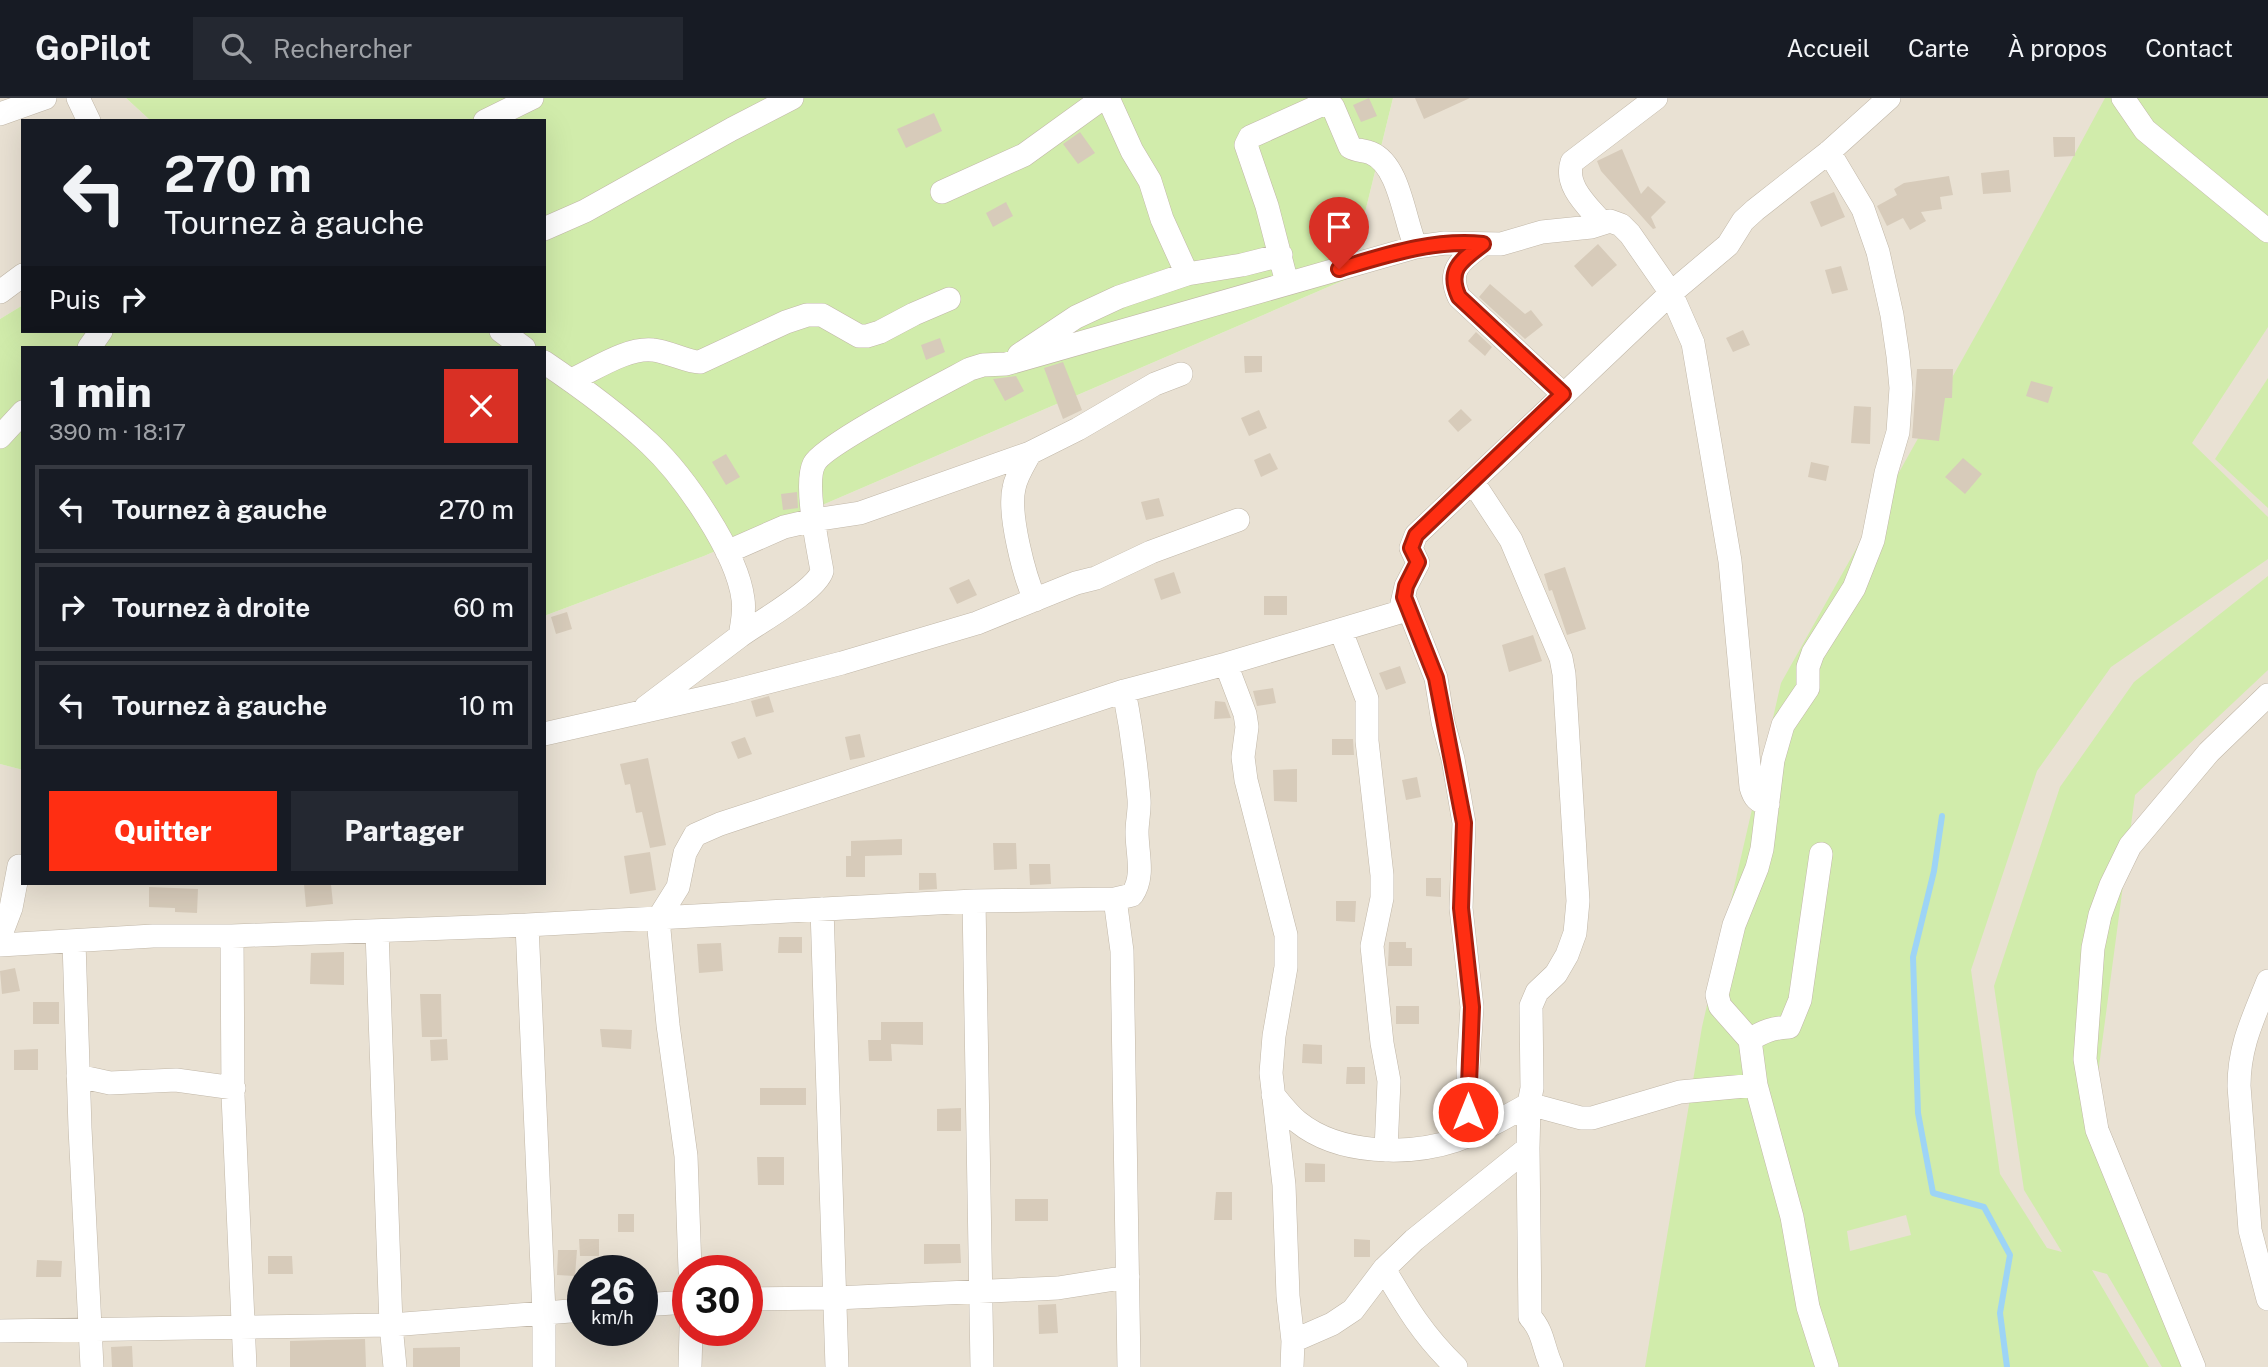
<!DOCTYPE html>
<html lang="fr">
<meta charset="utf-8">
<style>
:root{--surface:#171b24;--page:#242831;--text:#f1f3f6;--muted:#9ea1a6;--line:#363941;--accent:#ff2e12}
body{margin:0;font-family:"Public Sans",sans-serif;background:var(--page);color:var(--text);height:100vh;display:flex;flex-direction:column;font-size:26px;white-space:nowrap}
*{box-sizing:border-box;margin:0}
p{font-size:23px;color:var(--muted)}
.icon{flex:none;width:38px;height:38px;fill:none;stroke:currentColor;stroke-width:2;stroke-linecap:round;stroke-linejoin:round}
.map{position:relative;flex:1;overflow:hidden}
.details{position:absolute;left:21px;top:248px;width:525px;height:539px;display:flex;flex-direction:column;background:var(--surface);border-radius:0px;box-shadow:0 7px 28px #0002}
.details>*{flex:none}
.top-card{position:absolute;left:21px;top:21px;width:525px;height:214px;border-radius:0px;box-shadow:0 7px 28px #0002;background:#171b24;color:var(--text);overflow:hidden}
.speed{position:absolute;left:567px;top:1157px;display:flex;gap:14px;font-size:35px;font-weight:700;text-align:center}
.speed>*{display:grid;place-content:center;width:91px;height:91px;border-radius:50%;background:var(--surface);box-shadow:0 7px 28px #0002;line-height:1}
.speed small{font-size:18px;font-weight:400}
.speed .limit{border:10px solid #d22;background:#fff;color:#111}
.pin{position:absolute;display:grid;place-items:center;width:60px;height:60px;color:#fff;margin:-72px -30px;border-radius:50% 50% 50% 0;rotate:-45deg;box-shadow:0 0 7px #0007}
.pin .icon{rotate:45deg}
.me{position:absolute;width:77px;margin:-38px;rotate:0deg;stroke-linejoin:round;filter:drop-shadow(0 0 5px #0008)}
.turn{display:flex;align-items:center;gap:24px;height:147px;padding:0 28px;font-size:32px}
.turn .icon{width:91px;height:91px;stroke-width:2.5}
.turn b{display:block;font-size:49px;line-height:60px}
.then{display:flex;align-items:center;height:66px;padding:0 28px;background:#0003;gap:14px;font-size:26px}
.round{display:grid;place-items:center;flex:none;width:74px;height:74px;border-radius:0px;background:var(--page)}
.summary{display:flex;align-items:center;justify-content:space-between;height:119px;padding:0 28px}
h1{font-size:42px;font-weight:800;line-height:52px}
.primary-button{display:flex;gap:14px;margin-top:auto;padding:14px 28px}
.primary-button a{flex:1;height:80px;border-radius:0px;background:var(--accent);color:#fff;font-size:28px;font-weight:800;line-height:80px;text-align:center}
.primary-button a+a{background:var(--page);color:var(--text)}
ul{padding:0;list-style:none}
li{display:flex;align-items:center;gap:21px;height:88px;margin:0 14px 10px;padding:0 14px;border:4px solid var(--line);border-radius:0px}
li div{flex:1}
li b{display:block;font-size:26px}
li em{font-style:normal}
header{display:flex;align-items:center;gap:42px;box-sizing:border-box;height:98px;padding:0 35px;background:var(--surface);border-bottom:2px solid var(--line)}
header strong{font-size:33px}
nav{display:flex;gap:38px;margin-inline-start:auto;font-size:24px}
.search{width:490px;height:63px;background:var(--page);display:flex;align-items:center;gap:18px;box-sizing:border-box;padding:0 24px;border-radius:0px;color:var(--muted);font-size:26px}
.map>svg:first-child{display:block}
.residential{fill:#e9e1d3;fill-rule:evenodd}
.green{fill:#d1ecab;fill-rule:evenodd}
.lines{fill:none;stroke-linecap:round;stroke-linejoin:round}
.stream{stroke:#9dd4f6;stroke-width:6}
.building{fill:#d7cbba}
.street-casing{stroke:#c1b7a8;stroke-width:24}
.street{stroke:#fff;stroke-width:23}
.route-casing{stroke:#a61e0c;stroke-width:18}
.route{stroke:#ff2e12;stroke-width:12}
</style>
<header>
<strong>GoPilot</strong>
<div class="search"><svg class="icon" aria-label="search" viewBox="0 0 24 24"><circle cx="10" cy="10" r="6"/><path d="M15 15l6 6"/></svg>Rechercher</div>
<nav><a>Accueil</a><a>Carte</a><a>À propos</a><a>Contact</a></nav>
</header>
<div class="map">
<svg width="2268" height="1269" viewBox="0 0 2268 1269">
<rect width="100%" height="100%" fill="#f4efe6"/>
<path class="residential" d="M 0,0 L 126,0 L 151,23 L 23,23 L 23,207 L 0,221 Z
M 1393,0 L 2268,0 L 2268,1269 L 0,1269 L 0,666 L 23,672 L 23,786 L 544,786 L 544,518 L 704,458 L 1349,180 ZM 583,1172 L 642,1172 L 642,1232 L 583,1232 ZM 688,1172 L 747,1172 L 747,1232 L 688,1232 Z"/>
<path class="green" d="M 126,0 L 1393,0 L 1349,180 L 704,458 L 544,518 L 544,250 L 23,250 L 23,672 L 0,666 L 0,221 L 23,207 L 23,233 L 544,233 L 544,23 L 151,23 Z
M 2105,0 L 2268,0 L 2268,229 L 2192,345 L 2268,419 L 2268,461 L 2111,569 L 2037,673 L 1971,872 L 2000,1076 L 2047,1150 L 2062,1154 L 2024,1092 L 1994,888 L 2060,689 L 2134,584 L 2268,478 L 2268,572 L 2135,697 L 2090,1036 L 2191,1269 L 2162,1269 L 2107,1176 L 2092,1172 L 2149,1269 L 1645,1269 L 1702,929 L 1781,585 L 2000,194 ZM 1906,1117 L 1911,1137 L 1850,1153 L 1847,1133 Z
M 2268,280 L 2268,410 L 2215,361 Z"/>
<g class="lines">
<path class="stream" d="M 1942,718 L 1934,773 L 1913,859 L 1918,1015 L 1933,1095 L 1984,1109 L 2010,1157 L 2000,1215 L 2007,1269"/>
</g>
<path class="building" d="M 1369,0 L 1377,18 L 1361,24 L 1353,7 Z
M 1415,0 L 1470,0 L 1424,21 Z
M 934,15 L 942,33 L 906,50 L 897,31 Z
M 1080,34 L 1095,55 L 1078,66 L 1063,46 Z
M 2053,39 L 2075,39 L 2075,58 L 2054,59 Z
M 1622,51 L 1641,96 L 1648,88 L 1666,104 L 1651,119 L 1656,130 L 1653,131 L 1601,73 L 1597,63 Z
M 2009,72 L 2011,94 L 1983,96 L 1981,75 Z
M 1949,78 L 1953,97 L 1940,99 L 1942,111 L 1921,114 L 1926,123 L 1910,132 L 1903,120 L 1887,128 L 1877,108 L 1897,97 L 1894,91 L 1904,85 Z
M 1834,94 L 1845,119 L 1821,129 L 1810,104 Z
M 1006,104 L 1013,118 L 993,129 L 986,115 Z
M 1354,121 L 1364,141 L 1345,150 L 1335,130 Z
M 1598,146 L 1617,167 L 1592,189 L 1574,168 Z
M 1841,168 L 1848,192 L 1832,196 L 1825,172 Z
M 1490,186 L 1525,216 L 1531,212 L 1543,227 L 1525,241 L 1479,199 Z
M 1743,232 L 1750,247 L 1733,254 L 1726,240 Z
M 1476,234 L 1492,249 L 1485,258 L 1468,243 Z
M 940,240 L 945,254 L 926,262 L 921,247 Z
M 1244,258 L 1262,258 L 1262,274 L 1245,275 Z
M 1063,264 L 1082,312 L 1063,321 L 1044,270 Z
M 1917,271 L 1953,271 L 1952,300 L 1945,300 L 1939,343 L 1912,340 Z
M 1016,278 L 1024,293 L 1005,303 L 993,281 Z
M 2031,283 L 2053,289 L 2048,305 L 2026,298 Z
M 1854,308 L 1871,309 L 1870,346 L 1851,345 Z
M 1461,311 L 1472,322 L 1458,334 L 1448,323 Z
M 1259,312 L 1267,330 L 1249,338 L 1241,320 Z
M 1270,355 L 1278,371 L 1261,379 L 1254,362 Z
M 726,356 L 740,379 L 726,387 L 712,364 Z
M 1963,360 L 1982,376 L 1965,396 L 1945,379 Z
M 1811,364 L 1829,368 L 1826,383 L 1808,379 Z
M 797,394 L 798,410 L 783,412 L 781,396 Z
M 1159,400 L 1164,418 L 1146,422 L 1141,404 Z
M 1565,469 L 1586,531 L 1567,537 L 1552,492 L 1549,493 L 1544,476 Z
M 1174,474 L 1181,495 L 1161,502 L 1154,481 Z
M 969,481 L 977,497 L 957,506 L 949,490 Z
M 1264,498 L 1287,498 L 1287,517 L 1264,517 Z
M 567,514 L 572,531 L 556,536 L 551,519 Z
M 1533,537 L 1542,563 L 1509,574 L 1502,547 Z
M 1400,568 L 1406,585 L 1386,592 L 1379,575 Z
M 1273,590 L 1276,605 L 1257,608 L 1253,593 Z
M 769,598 L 774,614 L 756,619 L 751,603 Z
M 1215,603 L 1225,604 L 1231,620 L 1214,621 Z
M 860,636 L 865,659 L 850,662 L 845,639 Z
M 745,639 L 752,656 L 738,661 L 731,644 Z
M 1332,641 L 1353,641 L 1354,657 L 1332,657 Z
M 648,660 L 666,747 L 650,750 L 642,714 L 636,715 L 630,686 L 625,687 L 620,666 Z
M 1297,671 L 1297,704 L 1274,703 L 1273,672 Z
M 1417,679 L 1421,699 L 1406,702 L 1402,682 Z
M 902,741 L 902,757 L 865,758 L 865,779 L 846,779 L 846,758 L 851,758 L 851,743 Z
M 993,745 L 1016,745 L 1017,771 L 994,772 Z
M 650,754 L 656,792 L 630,796 L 624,758 Z
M 1029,766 L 1050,766 L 1051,786 L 1030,787 Z
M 919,775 L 936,775 L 937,791 L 919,792 Z
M 1426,780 L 1441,780 L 1441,799 L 1426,798 Z
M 304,786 L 331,786 L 333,806 L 306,809 Z
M 149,789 L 198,791 L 197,815 L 175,814 L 175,810 L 149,809 Z
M 1336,803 L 1356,803 L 1355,824 L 1336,823 Z
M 779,839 L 802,839 L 802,855 L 778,855 Z
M 1389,844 L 1406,844 L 1406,850 L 1412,850 L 1412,868 L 1388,868 Z
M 721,845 L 723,873 L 699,875 L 697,846 Z
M 344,854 L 344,887 L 310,886 L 311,855 Z
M 15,870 L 20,893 L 2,896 L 0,873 Z
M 420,896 L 441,896 L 442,939 L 422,939 Z
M 33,904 L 59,904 L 59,926 L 33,926 Z
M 1396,908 L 1419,908 L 1419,926 L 1396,926 Z
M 881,924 L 923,924 L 923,947 L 891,946 L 892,963 L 869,963 L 868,942 L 881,942 Z
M 600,931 L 632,932 L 631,951 L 602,949 Z
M 447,941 L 448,962 L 431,963 L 430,942 Z
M 1303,946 L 1322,947 L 1322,966 L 1302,965 Z
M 38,951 L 38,972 L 14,972 L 14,952 Z
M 1347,969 L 1365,969 L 1365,986 L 1346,986 Z
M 760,990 L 806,990 L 806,1007 L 760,1007 Z
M 961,1010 L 961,1033 L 937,1033 L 937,1011 Z
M 757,1059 L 784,1059 L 784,1087 L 758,1087 Z
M 1305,1065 L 1325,1066 L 1325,1084 L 1305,1084 Z
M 1216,1094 L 1232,1094 L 1232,1122 L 1214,1122 Z
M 1015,1101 L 1048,1101 L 1048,1123 L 1015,1123 Z
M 618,1116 L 634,1116 L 634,1134 L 618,1134 Z
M 579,1141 L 599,1141 L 599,1158 L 580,1158 Z
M 1354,1141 L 1370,1142 L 1370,1159 L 1354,1159 Z
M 924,1146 L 960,1146 L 961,1165 L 924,1166 Z
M 558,1152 L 577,1152 L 575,1178 L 557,1177 Z
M 268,1158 L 292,1158 L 293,1176 L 268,1176 Z
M 37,1162 L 62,1163 L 61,1179 L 36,1179 Z
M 1056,1206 L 1058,1235 L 1039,1236 L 1038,1207 Z
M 365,1241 L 366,1269 L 290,1269 L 290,1243 Z
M 132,1248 L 133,1269 L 112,1269 L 111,1249 Z
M 460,1249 L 460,1269 L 413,1269 L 413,1250 Z"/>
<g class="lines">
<g class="street-casing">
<path id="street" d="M 78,0 L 89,23
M 1108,0 L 1132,53 L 1150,83 L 1162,121 L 1187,176
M 2123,0 L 2145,32 L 2268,133
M 0,16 L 45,0
M 485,23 L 532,0
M 942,94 L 1024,57 L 1103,0
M 1602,125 C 1588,108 1564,88 1572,64 L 1656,0
M 544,131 L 585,113 L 732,31 L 792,0
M 1483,146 C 1462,162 1446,171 1459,199 L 1563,296
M 1287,185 L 1267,108 L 1246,47 L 1250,39 L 1323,6 L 1333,9 L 1350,49 C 1357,53 1364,52 1371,55 C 1400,67 1404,123 1416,149
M 0,194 L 23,177
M 501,233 L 524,250
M 89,250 L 101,233
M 1019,257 L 1076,219 L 1119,199 L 1187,176 L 1242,167 L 1281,157
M 544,264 C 581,289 618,316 650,346 C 684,378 737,454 743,501 C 745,514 742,526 740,538 L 646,609
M 571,282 C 594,272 627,249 653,252 C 667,253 690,265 700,264 L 786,224 L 807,217 L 822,217 L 859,238 L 867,238 L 880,234 L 914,216 L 949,201
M 0,339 L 23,314
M 1030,355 C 1024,366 1016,378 1014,390 C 1008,416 1024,477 1035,502
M 1473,384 L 1511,442 L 1561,560 L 1564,576 L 1578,803 L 1575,835 L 1567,857 L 1556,876 L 1537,894 L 1531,908 L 1532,990 L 1529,1006 L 1528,1050 L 1530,1219 C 1544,1234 1543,1251 1552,1269
M 727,454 L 784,429 L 814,422 L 860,415 L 1030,355 L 1078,331 L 1155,286 L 1181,276
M 1404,499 L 1436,580 L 1443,624 L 1453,661 L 1464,725 L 1461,810 L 1472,909 L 1468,970 L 1469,1037
M 1341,533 L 1367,601 L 1367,643 L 1382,777 L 1382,800 L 1372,848 L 1382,945 L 1389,983 L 1386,1052
M 740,538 C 759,524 816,493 822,473 C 818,449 804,386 814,366 C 823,347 944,285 970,271 L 983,267 L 1006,266 L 1416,149 L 1445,145 L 1501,146 L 1542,134 L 1591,129 L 1610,123 L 1621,127 L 1630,136 L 1671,195 L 1693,245 L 1730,463 L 1751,689 C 1754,700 1758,704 1768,706
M 1226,566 L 1245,616 L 1247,629 L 1243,659 L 1246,682 L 1286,837 L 1286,869 L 1274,938 L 1271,975 L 1284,1087 L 1288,1198 L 1293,1243
M 544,636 L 730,594 L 842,565 L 977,525 L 1076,485 L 1096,480 L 1151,454 L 1238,422
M 1115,801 L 1122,853 L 1129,1269
M 974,803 L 982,1269
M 822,811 L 837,1269
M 527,827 L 544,1215 L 544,1269
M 377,833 L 391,1227 L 395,1269
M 232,838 L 233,997 L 245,1269
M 0,839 L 11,810 L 19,768
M 74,844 L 80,1030 L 92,1269
M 0,847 L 153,838 L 232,838 L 527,827 L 974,803 L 1115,801 L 1132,797 C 1145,778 1137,756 1137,734 C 1137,723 1140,712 1139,701 C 1136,665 1131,628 1124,593
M 2268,883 C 2253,921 2239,948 2239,988 L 2250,1132 L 2268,1201
M 1750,942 C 1763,933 1773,930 1789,929 L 1800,902 L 1821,756
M 78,978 L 110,985 L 176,982 L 234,990
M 1273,997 C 1281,1006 1289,1017 1298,1024 C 1339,1057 1409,1058 1457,1042 C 1482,1033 1506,1019 1529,1006 L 1581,1020 L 1592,1020 L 1680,994 L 1756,987
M 1384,1171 C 1407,1210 1423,1237 1456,1269
M 690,1172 L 686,1058 L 668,927 L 658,821 L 678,789 L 685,755 L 695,737 L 720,726 L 1124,593 L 1226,566 L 1400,514 L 1406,488 L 1418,465 L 1411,450 L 1416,437 L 1671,195 L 1728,147 L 1743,123 L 1755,112 L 1829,54 L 1889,0
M 747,1201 L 835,1200 L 1058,1190 L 1128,1179
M 642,1207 L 688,1204
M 0,1233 L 391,1227 L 583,1212
M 690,1269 L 691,1232
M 1292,1269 L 1293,1243 L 1332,1226 L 1353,1212 L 1384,1171 L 1414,1142 L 1528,1050
M 1827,1269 L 1808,1209 L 1792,1119 L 1756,987 L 1750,942 L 1720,908 L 1717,897 L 1734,827 L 1757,770 L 1762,751 L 1773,662 L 1783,627 L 1808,590 L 1808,569 L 1813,555 L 1854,490 L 1873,442 L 1886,375 L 1898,334 L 1901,290 L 1898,258 L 1892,217 L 1878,154 L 1863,111 L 1829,54
M 2194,1269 L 2097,1032 L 2085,961 L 2093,850 L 2100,817 L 2111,787 L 2130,748 L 2209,654 L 2268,597"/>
</g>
<use href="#street" class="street"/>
</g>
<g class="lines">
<g class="route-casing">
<path id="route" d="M 1339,171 C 1386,157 1433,141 1483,146 C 1462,162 1446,171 1459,199 L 1563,296 L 1416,437 L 1411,450 L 1418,464 L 1406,488 L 1404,499 L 1436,580 L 1464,725 L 1461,810 L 1472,909 L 1468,1014"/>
</g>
<use href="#route" class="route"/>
</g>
</svg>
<div class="speed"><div>26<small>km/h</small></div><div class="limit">30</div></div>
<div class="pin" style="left:1339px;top:171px;background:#d93025"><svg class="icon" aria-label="arrive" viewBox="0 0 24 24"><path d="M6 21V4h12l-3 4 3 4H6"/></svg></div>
<svg class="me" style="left:1468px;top:1014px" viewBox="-20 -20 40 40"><circle r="17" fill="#ff2e12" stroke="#fff" stroke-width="3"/><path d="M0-11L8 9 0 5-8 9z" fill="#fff"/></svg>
<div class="top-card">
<div class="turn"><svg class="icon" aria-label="left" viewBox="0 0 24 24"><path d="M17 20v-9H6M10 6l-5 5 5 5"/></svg><div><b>270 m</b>Tournez à gauche</div></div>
<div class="then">Puis<svg class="icon" aria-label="right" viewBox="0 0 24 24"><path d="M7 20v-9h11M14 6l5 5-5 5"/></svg></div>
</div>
<section class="details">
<div class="summary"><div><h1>1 min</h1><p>390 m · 18:17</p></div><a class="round" style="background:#d93025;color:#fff"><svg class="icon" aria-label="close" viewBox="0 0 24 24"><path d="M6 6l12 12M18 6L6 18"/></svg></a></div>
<ul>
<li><svg class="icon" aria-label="left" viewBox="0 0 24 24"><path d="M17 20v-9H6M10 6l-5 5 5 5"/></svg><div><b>Tournez à gauche</b></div><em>270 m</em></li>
<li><svg class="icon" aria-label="right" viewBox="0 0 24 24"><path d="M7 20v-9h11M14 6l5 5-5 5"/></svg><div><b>Tournez à droite</b></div><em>60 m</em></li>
<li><svg class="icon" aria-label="left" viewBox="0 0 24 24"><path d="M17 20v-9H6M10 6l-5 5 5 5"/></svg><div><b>Tournez à gauche</b></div><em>10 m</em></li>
</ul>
<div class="primary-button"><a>Quitter</a><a>Partager</a></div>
</section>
</div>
